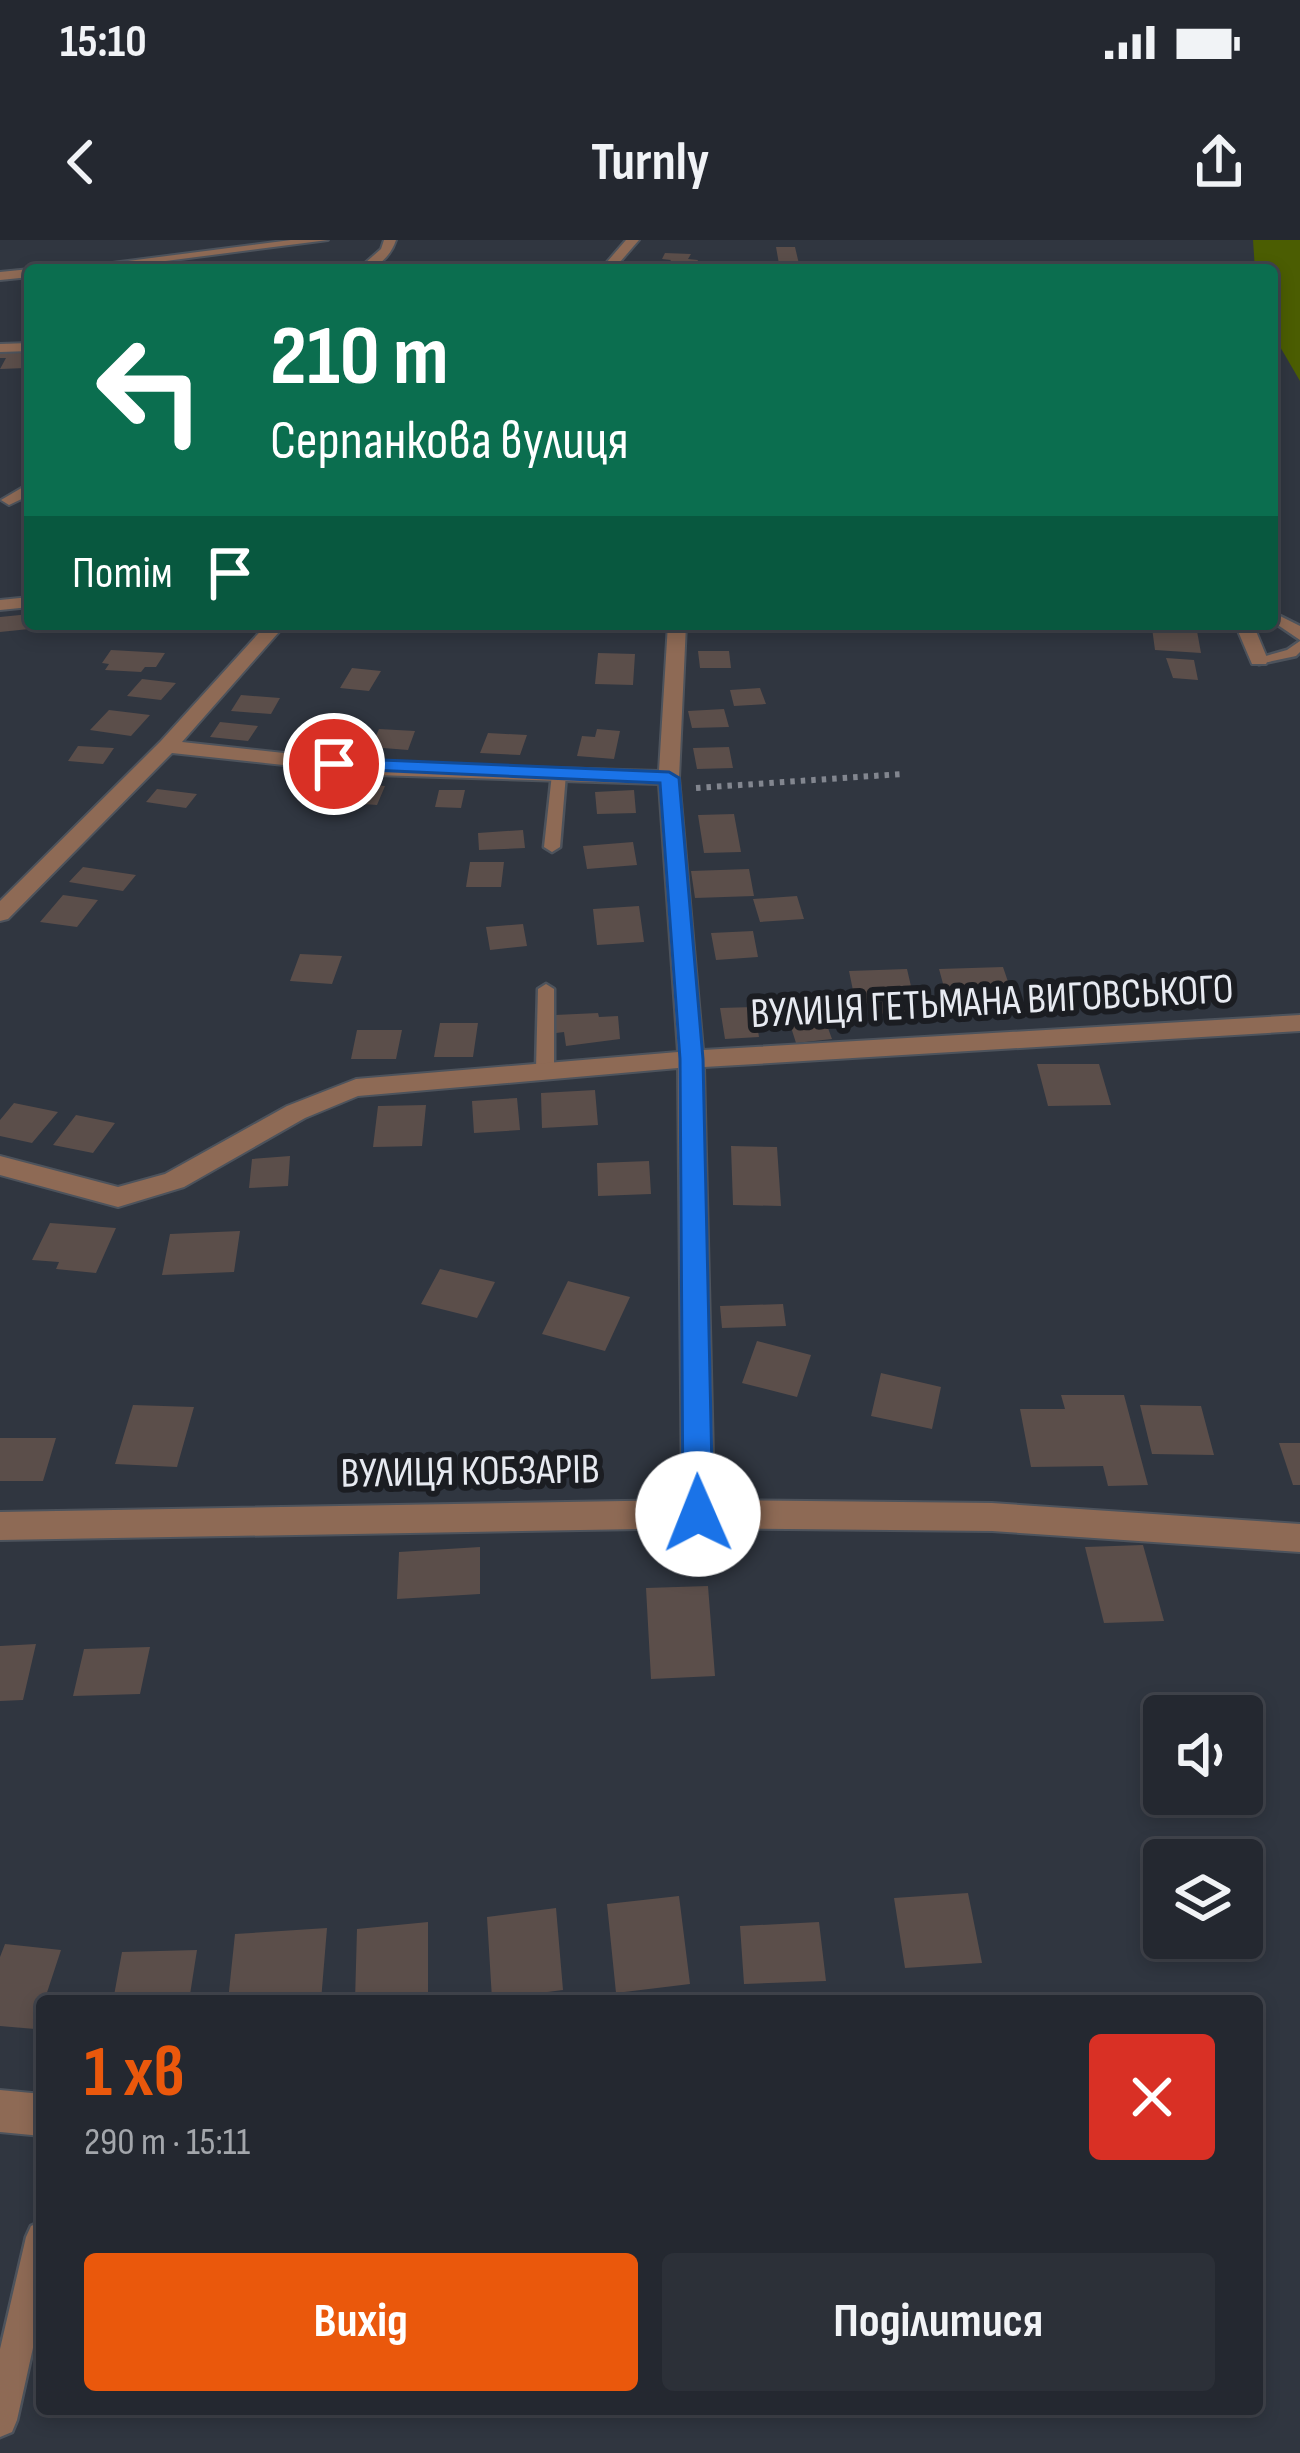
<!DOCTYPE html>
<html lang="uk">
<meta charset="utf-8">
<style>
:root{--surface:#242830;--page:#2c3038;--text:#f1f3f6;--muted:#a3a6ab;--line:#41444c;--accent:#ea580c}
body{margin:0;font-family:"Sofia Sans Condensed",sans-serif;background:var(--page);color:var(--text);height:100vh;display:flex;flex-direction:column;font-size:45px;white-space:nowrap}
*{box-sizing:border-box;margin:0}
p{font-size:39px;color:var(--muted)}
.icon{flex:none;width:66px;height:66px;fill:none;stroke:currentColor;stroke-width:2;stroke-linecap:round;stroke-linejoin:round}
.map{position:relative;flex:1;overflow:hidden}
.details{position:absolute;left:36px;top:1755px;width:1227px;height:420px;display:flex;flex-direction:column;background:var(--surface);border-radius:12px;box-shadow:0 6px 18px #0003,0 0 0 3px var(--line)}
.details>*{flex:none}
.banner{position:absolute;left:24px;top:24px;width:1254px;height:366px;border-radius:12px;box-shadow:0 6px 18px #0003,0 0 0 3px var(--line);background:#0b6e4f;color:#fff;overflow:hidden}
.fabs{position:absolute;left:1143px;top:1455px;display:grid;gap:24px}
.fabs a{display:grid;place-items:center;width:120px;height:120px;border-radius:12px;background:var(--surface);box-shadow:0 6px 18px #0003,0 0 0 3px var(--line);font-size:60px}
.pin{position:absolute;display:grid;place-items:center;width:102px;height:102px;color:#fff;margin:-51px;border:6px solid #fff;border-radius:50%;box-shadow:0 3px 12px #0007}
.me{position:absolute;width:132px;margin:-66px;rotate:359deg;stroke-linejoin:round;filter:drop-shadow(0 0 9px #0008)}
.turn{display:flex;align-items:center;gap:42px;height:252px;padding:0 48px;font-size:54px}
.turn .icon{width:156px;height:156px;stroke-width:2.5}
.turn b{display:block;font-size:84px;line-height:102px}
.then{display:flex;align-items:center;height:114px;padding:0 48px;background:#0003;gap:24px;font-size:45px}
.round{display:grid;place-items:center;flex:none;width:126px;height:126px;border-radius:12px;background:var(--page)}
.head{display:flex;align-items:center;justify-content:space-between;height:204px;padding:0 48px}
h1{font-size:72px;font-weight:700;line-height:90px;color:var(--accent)}
.cta{display:flex;gap:24px;margin-top:auto;padding:24px 48px}
.cta a{flex:1;height:138px;border-radius:12px;background:var(--accent);color:#fff;font-size:48px;font-weight:700;line-height:138px;text-align:center}
.cta a+a{background:var(--page);color:var(--text)}
.status{display:flex;justify-content:space-between;align-items:center;height:84px;padding:0 60px;background:var(--surface);direction:ltr}
.status svg{height:33px;fill:currentColor}
header{display:flex;justify-content:space-between;align-items:center;height:156px;padding:0 48px;background:var(--surface);font-size:54px;font-weight:700}
.map>svg:first-child{display:block}
.green{fill:#4b5d02}
.building{fill:#5b4e4a}
.lines{fill:none;stroke-linecap:round;stroke-linejoin:round}
.service-casing{stroke:#4d535c;stroke-width:5}
.minor-casing{stroke:#4d535c;stroke-width:4}
.path{stroke:#82868f;stroke-width:6;stroke-dasharray:4.5 6;stroke-linecap:butt}
.service{fill:#8e6a55;fill-rule:evenodd}
.minor{fill:#8e6a55;fill-rule:evenodd}
.route{fill:#1a73e8;stroke:#114b97;stroke-width:3}
.labels{text-anchor:middle;dominant-baseline:central;stroke-width:12;stroke-linejoin:round;paint-order:stroke}
.street-label{font-size:42px;fill:#e7eaf1;stroke:#1b1d22}
</style>
<div class="status"><b>15:10</b><svg viewBox="0 0 49 12"><path d="M0 12V9h3v3zM5 12V6h3v6zM10 12V3h3v9zM15 12V0h3v12zM26 1h20v11H26zM47 4h2v5h-2z"/></svg></div>
<header><svg class="icon" aria-label="back" viewBox="0 0 24 24"><path d="M15 5l-7 7 7 7"/></svg>Turnly<svg class="icon" aria-label="share" viewBox="0 0 24 24"><path d="M12 15V3M7 8l5-5 5 5M5 13v7h14v-7"/></svg></header>
<div class="map">
<svg width="1300" height="2213" viewBox="0 0 1300 2213">
<rect width="100%" height="100%" fill="#303640"/>
<path class="green" d="M 1253,0 L 1300,0 L 1300,141 L 1272,93 L 1272,30 L 1255,30 Z"/>
<path class="building" d="M 776,7 L 795,7 L 799,24 L 779,24 Z
M 665,13 L 691,14 L 688,19 L 698,20 L 695,27 L 667,26 L 671,20 L 662,19 Z
M 0,111 L 30,114 L 30,122 L 26,128 L 0,129 L 6,118 L 0,118 Z
M 30,374 L 29,389 L 0,392 L 0,377 Z
M 1152,388 L 1197,391 L 1201,413 L 1155,410 Z
M 111,410 L 165,413 L 156,427 L 145,427 L 141,432 L 105,430 L 109,424 L 102,423 Z
M 698,411 L 729,411 L 731,428 L 700,428 Z
M 598,413 L 635,414 L 633,445 L 595,444 Z
M 1166,418 L 1194,420 L 1198,440 L 1173,438 Z
M 352,428 L 381,431 L 369,451 L 340,448 Z
M 142,439 L 176,443 L 161,460 L 127,456 Z
M 760,448 L 766,464 L 734,466 L 730,450 Z
M 241,455 L 280,458 L 271,474 L 231,471 Z
M 724,469 L 729,487 L 692,488 L 688,471 Z
M 109,470 L 150,475 L 131,496 L 90,490 Z
M 220,482 L 258,486 L 248,501 L 210,497 Z
M 379,489 L 415,491 L 408,510 L 371,507 Z
M 597,489 L 620,491 L 614,519 L 577,516 L 582,496 L 595,497 Z
M 488,493 L 527,495 L 520,515 L 480,513 Z
M 78,506 L 114,508 L 103,524 L 68,521 Z
M 729,507 L 733,528 L 697,529 L 693,508 Z
M 345,543 L 385,546 L 377,565 L 336,562 Z
M 157,549 L 197,554 L 186,568 L 146,562 Z
M 439,550 L 465,550 L 461,568 L 435,567 Z
M 634,550 L 636,573 L 597,574 L 595,552 Z
M 734,574 L 741,612 L 704,613 L 698,575 Z
M 523,590 L 525,608 L 479,610 L 478,593 Z
M 633,602 L 637,625 L 587,629 L 583,606 Z
M 470,622 L 504,622 L 501,647 L 466,647 Z
M 83,627 L 136,635 L 123,651 L 69,642 Z
M 749,629 L 754,656 L 695,658 L 691,631 Z
M 63,655 L 98,660 L 77,687 L 40,682 Z
M 797,656 L 804,679 L 760,682 L 753,659 Z
M 639,666 L 644,702 L 597,705 L 593,669 Z
M 523,684 L 527,706 L 490,710 L 486,687 Z
M 753,691 L 758,717 L 716,720 L 711,693 Z
M 300,714 L 342,716 L 332,744 L 290,741 Z
M 1003,727 L 1018,771 L 951,773 L 939,729 Z
M 907,729 L 917,772 L 875,774 L 873,764 L 856,765 L 849,731 Z
M 754,767 L 759,797 L 725,799 L 720,768 Z
M 598,773 L 599,777 L 618,776 L 620,799 L 566,806 L 564,792 L 556,793 L 555,775 Z
M 825,780 L 832,799 L 796,803 L 790,784 Z
M 440,783 L 478,783 L 473,817 L 434,817 Z
M 357,790 L 402,790 L 396,819 L 351,819 Z
M 1037,824 L 1099,824 L 1111,865 L 1048,866 Z
M 595,850 L 598,885 L 542,888 L 541,853 Z
M 517,858 L 520,890 L 474,893 L 472,861 Z
M 14,863 L 58,872 L 32,903 L 0,896 L 0,880 Z
M 426,865 L 422,906 L 373,907 L 378,866 Z
M 76,875 L 115,883 L 93,913 L 53,905 Z
M 731,906 L 777,907 L 781,966 L 733,965 Z
M 290,916 L 288,946 L 249,948 L 252,919 Z
M 649,921 L 651,954 L 598,956 L 597,923 Z
M 50,983 L 116,988 L 96,1033 L 56,1029 L 59,1022 L 32,1020 Z
M 240,991 L 234,1032 L 162,1035 L 170,994 Z
M 440,1029 L 495,1042 L 477,1078 L 421,1064 Z
M 568,1041 L 630,1057 L 605,1111 L 542,1094 Z
M 783,1064 L 786,1086 L 722,1088 L 720,1066 Z
M 757,1101 L 811,1115 L 797,1157 L 742,1143 Z
M 881,1133 L 941,1147 L 932,1189 L 871,1176 Z
M 1061,1155 L 1124,1155 L 1148,1245 L 1108,1246 L 1103,1226 L 1031,1227 L 1020,1169 L 1065,1169 Z
M 133,1165 L 194,1167 L 177,1227 L 115,1224 Z
M 1140,1165 L 1201,1166 L 1214,1215 L 1152,1214 Z
M 0,1198 L 56,1198 L 43,1241 L 0,1241 Z
M 1279,1203 L 1300,1203 L 1300,1245 L 1293,1245 Z
M 1143,1305 L 1164,1381 L 1104,1383 L 1085,1307 Z
M 480,1307 L 480,1354 L 397,1359 L 399,1312 Z
M 708,1346 L 715,1436 L 651,1439 L 646,1348 Z
M 36,1404 L 23,1460 L 0,1461 L 0,1406 Z
M 150,1407 L 140,1454 L 73,1456 L 84,1409 Z
M 968,1653 L 982,1723 L 905,1728 L 894,1658 Z
M 679,1656 L 690,1744 L 616,1753 L 607,1664 Z
M 556,1668 L 563,1750 L 492,1759 L 487,1677 Z
M 428,1682 L 428,1761 L 355,1761 L 357,1689 Z
M 819,1682 L 826,1741 L 744,1744 L 740,1686 Z
M 327,1688 L 321,1761 L 228,1761 L 235,1694 Z
M 5,1704 L 61,1710 L 35,1789 L 0,1786 L 0,1717 Z
M 197,1710 L 189,1761 L 113,1761 L 122,1712 Z"/>
<g class="lines">
<g class="service-casing">
<path id="service" d="M 1272,372 L 1300,386 L 1300,400 L 1272,381 Z
M 1300,401 L 1300,412 L 1296,416 L 1259,424 L 1252,420 L 1287,410 Z
M 559,530 L 566,534 L 560,607 L 552,612 L 544,607 L 552,534 Z
M 546,744 L 554,749 L 554,829 L 545,835 L 536,829 L 538,749 Z
M 42,1981 L 42,2067 L 17,2180 L 12,2192 L 0,2197 L 0,2109 L 26,1997 L 31,1986 Z"/>
</g>
<g class="minor-casing">
<path id="minor" d="M 291,0 L 328,0 L 96,30 L 58,30 Z
M 384,0 L 396,0 C 390,18 376,30 357,30 L 381,9 Z
M 626,0 L 639,0 L 613,30 L 600,30 Z
M 1188,25 L 1194,30 L 764,30 L 770,26 Z
M 30,29 L 30,37 L 0,40 L 0,32 Z
M 30,103 L 30,111 L 0,112 L 0,104 Z
M 30,243 L 30,255 L 9,265 L 1,260 Z
M 30,357 L 30,367 L 0,370 L 0,360 Z
M 267,384 L 286,384 L 182,502 L 376,523 L 659,531 L 668,384 L 686,384 L 679,538 L 703,810 L 1300,775 L 1300,791 L 704,827 L 714,1260 L 992,1263 L 1300,1284 L 1300,1312 L 992,1291 L 698,1288 L 0,1300 L 0,1272 L 682,1260 L 678,828 L 358,856 L 305,878 L 184,947 L 118,967 L 0,935 L 0,916 L 118,947 L 165,934 L 287,866 L 356,839 L 678,812 L 659,544 L 376,535 L 172,513 L 8,679 L 0,681 L 0,661 L 160,502 Z
M 1235,384 L 1253,384 L 1268,420 L 1266,424 L 1252,424 Z
M 0,1850 L 42,1854 L 42,1896 L 0,1892 Z"/>
</g>
<path class="path" d="M 696,548 L 902,534"/>
<use href="#service" class="service"/>
<use href="#minor" class="minor"/>
</g>
<path class="route" d="M 334,518 L 669,532 L 679,538 L 703,819 L 713,1274 L 708,1282 L 698,1286 L 687,1282 L 683,1274 L 680,819 L 660,543 L 327,528 L 327,520 Z"/>
<g class="labels">
<g class="street-label">
<text transform="translate(992 762) rotate(-3)">ВУЛИЦЯ ГЕТЬМАНА ВИГОВСЬКОГО</text>
<text transform="translate(470 1232) rotate(-1)">ВУЛИЦЯ КОБЗАРІВ</text>
</g>
</g>
</svg>
<div class="fabs">
<a><svg class="icon" aria-label="sound" viewBox="0 0 24 24"><path d="M4 9h4l5-4v14l-5-4H4zM17 9q2 3 0 6"/></svg></a>
<a><svg class="icon" aria-label="layers" viewBox="0 0 24 24"><path d="M12 4l9 5-9 5-9-5zM3 14l9 5 9-5"/></svg></a>
</div>
<div class="pin" style="left:334px;top:524px;background:#d93025"><svg class="icon" aria-label="arrive" viewBox="0 0 24 24"><path d="M6 21V4h12l-3 4 3 4H6"/></svg></div>
<svg class="me" style="left:698px;top:1274px" viewBox="-20 -20 40 40"><circle r="19" fill="#fff"/><path d="M0-13L10 11 0 6-10 11z" fill="#1a73e8"/></svg>
<div class="banner">
<div class="turn"><svg class="icon" aria-label="left" viewBox="0 0 24 24"><path d="M17 20v-9H6M10 6l-5 5 5 5"/></svg><div><b>210 m</b>Серпанкова вулиця</div></div>
<div class="then">Потім<svg class="icon" aria-label="arrive" viewBox="0 0 24 24"><path d="M6 21V4h12l-3 4 3 4H6"/></svg></div>
</div>
<section class="details">
<div class="head"><div><h1>1 хв</h1><p>290 m · 15:11</p></div><a class="round" style="background:#d93025;color:#fff"><svg class="icon" aria-label="close" viewBox="0 0 24 24"><path d="M6 6l12 12M18 6L6 18"/></svg></a></div>
<div class="cta"><a>Вихід</a><a>Поділитися</a></div>
</section>
</div>
